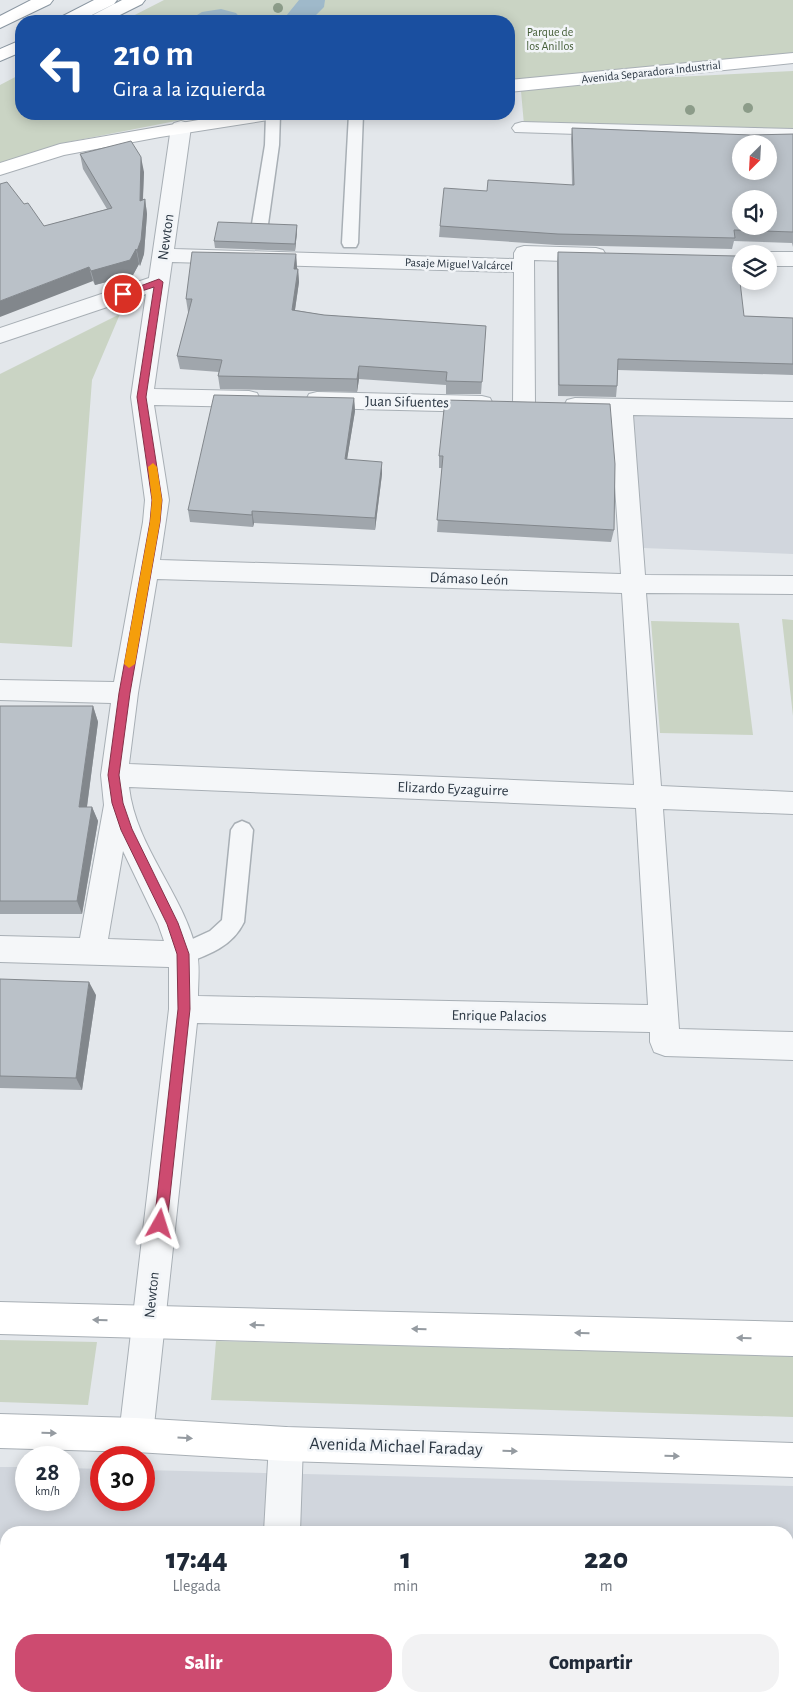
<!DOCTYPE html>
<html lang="es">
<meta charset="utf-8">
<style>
:root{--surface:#fff;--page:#f2f2f3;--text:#1f2937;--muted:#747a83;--accent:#cd4b70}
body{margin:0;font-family:"Alegreya Sans",sans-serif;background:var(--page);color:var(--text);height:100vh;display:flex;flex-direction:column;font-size:19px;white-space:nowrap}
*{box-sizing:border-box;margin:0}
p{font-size:16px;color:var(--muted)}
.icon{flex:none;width:28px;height:28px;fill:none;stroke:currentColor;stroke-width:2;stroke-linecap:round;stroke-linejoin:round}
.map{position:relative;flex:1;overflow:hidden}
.sheet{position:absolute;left:0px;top:1526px;width:794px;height:176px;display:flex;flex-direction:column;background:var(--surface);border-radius:20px 20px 0 0;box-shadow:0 2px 12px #0003}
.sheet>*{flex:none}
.top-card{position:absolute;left:15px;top:15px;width:500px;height:105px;border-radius:20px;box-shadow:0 2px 12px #0003;background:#1a4fa0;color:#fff;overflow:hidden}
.needle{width:32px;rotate:204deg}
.fabs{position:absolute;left:732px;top:135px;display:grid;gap:10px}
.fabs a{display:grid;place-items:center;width:45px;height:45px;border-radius:50%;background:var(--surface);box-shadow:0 2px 12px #0003;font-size:25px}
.speed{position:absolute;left:15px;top:1446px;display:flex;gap:10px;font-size:25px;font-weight:700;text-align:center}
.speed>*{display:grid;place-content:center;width:65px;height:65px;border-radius:50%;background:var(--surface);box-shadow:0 2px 12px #0003;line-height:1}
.speed small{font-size:12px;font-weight:400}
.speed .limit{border:8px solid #d22;background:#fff;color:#111}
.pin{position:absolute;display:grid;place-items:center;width:42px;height:42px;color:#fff;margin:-21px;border:2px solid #fff;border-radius:50%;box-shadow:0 1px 5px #0007}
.me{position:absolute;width:55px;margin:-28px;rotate:6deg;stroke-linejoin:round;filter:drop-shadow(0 0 4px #0008)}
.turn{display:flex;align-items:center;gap:18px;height:105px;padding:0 15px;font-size:22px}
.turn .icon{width:65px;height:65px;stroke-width:2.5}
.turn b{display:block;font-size:35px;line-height:42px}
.eta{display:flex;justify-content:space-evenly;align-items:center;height:85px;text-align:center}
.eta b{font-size:30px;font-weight:800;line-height:35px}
.cta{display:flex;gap:10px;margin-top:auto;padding:10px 15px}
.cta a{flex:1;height:58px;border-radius:20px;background:var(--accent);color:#fff;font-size:20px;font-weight:800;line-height:58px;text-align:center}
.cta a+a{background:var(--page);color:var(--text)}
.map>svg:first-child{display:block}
.built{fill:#d1d6dd;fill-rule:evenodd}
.green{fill:#cad4c4}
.water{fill:#9fb9ca}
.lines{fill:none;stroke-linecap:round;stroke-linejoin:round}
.lane-casing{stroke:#a8afb5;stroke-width:3}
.street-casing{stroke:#a8afb5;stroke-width:2}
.secondary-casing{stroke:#a8afb5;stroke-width:2}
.highway-casing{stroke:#8a96a1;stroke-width:2}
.lane{fill:#f5f7f9;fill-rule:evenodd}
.street{fill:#f5f7f9;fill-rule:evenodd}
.secondary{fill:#fff;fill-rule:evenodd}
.highway{fill:#fff;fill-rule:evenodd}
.tree{fill:#8c9c89}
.wall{fill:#a0a6ac}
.shaded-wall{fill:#82878c}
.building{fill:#bac1c8;stroke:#82878c;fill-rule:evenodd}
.oneway{fill:#959ba1}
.route{fill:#cd4b70;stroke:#853149}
.slow{fill:#f59e0b}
.labels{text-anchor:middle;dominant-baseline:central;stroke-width:5;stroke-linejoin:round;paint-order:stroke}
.far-park-label{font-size:12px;fill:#455e38;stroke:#f2f5f8}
.far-street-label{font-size:12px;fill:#2b3743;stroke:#f2f5f8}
.street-label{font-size:15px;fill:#2b3743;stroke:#f2f5f8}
.near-street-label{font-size:18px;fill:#2b3743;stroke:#f2f5f8}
</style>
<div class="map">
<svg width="793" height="1702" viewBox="0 0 793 1702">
<rect width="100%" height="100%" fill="#e3e7eb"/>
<path class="built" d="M 633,414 L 793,416 L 793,554 L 643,548 Z
M 0,1467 L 26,1467 L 26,1500 L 69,1500 L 69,1468 L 101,1469 L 101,1500 L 144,1500 L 144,1470 L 793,1486 L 793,1702 L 0,1702 ZM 6,1532 L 788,1532 L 788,1696 L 6,1696 Z"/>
<path class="green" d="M 164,0 L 793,0 L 793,61 L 646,70 L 509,82 L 509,21 L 123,21 Z
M 793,71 L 793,132 L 524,125 L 521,91 L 656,78 Z
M 21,74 L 21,114 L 225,114 L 181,120 L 58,144 L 0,165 L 0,85 Z
M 120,314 L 92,380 L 72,647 L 0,643 L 0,374 Z
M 782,619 L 793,620 L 793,716 Z
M 651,621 L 739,623 L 753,735 L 660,733 Z
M 0,1340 L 97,1342 L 88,1405 L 0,1402 Z
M 216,1341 L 793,1356 L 793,1417 L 211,1400 Z"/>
<path class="water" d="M 299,0 L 325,0 L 324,7 L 315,16 L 316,21 L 282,21 Z
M 221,9 L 236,13 L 243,21 L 187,21 L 202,12 Z"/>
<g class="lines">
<g class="lane-casing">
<path id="lane" d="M 266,114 L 280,114 L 279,145 L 268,224 L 266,228 L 254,228 L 252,224 L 265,145 Z
M 349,114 L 363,114 L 358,243 L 356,247 L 344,247 L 342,243 Z
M 242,821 L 249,824 L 253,830 L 244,922 C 232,947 208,955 183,964 L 175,961 L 172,954 L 175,947 L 210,931 L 222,920 L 231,830 L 235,824 Z"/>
</g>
<g class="street-casing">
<path id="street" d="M 181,121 L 188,123 L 191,127 L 174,249 L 514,259 L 514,253 L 517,248 L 524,246 L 596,248 L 603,250 L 606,255 L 603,260 L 596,262 L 534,260 L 535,405 L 532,411 L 524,413 L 516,411 L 513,405 L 514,272 L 172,262 L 154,389 L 249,391 L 257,393 L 260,399 L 257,405 L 249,407 L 154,405 L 169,500 L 160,560 L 621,574 L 610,414 L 575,414 L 567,412 L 564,406 L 567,400 L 575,398 L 793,402 L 793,418 L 633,415 L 645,575 L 793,576 L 793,594 L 646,593 L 661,786 L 793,792 L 793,814 L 663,809 L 679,1029 L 793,1032 L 793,1060 L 665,1056 L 654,1052 L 650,1042 L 650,1032 L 197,1023 L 153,1435 L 148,1447 L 136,1452 L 124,1447 L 119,1435 L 169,1009 L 169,967 L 0,962 L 0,936 L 80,938 L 104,805 L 101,775 L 111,703 L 0,700 L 0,680 L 114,682 L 143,522 L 145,500 L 131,397 L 146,294 L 0,343 L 0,328 L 149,278 L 171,127 L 174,123 ZM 157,579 L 622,593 L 634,785 L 129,764 L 138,693 ZM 129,787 L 636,808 L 648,1005 L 198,996 C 198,982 200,966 197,953 C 184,894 136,848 129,787 ZM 123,851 L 158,924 L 164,941 L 108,939 Z
M 522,122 L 793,129 L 793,141 L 515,132 L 512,128 L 515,124 Z
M 769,252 L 793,252 L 793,266 L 769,266 L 769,254 L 764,254 Z
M 317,392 L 482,396 L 490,398 L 493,404 L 490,410 L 482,412 L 317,408 L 309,406 L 306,400 L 309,394 Z
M 286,1427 L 298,1432 L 303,1444 L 300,1532 L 264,1532 L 269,1444 L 274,1432 Z
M 256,1696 L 294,1696 L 294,1702 L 256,1702 Z"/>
</g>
<g class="secondary-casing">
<path id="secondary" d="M 793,53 L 793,63 L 509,92 L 509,80 Z
M 233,114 L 277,114 L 275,118 L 268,120 L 160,137 L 64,155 L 0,175 L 0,163 L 60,144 Z
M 0,1302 L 793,1322 L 793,1356 L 0,1334 Z
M 0,1414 L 136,1418 L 286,1427 L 793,1443 L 793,1477 L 286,1461 L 136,1452 L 0,1448 Z"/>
</g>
<g class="highway-casing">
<path id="highway" d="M 31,0 L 53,0 L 50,4 L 0,28 L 0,16 Z
M 94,0 L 117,0 L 114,4 L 80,21 L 58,21 L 61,17 Z
M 122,0 L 145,0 L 142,4 L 108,21 L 86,21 L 89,17 Z
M 21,40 L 21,52 L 0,61 L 0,49 Z"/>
</g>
<use href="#lane" class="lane"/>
<use href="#street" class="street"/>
<use href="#secondary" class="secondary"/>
<use href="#highway" class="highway"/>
</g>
<g class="tree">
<circle cx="278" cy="8" r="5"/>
<circle cx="748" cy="108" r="5"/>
<circle cx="690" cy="110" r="5"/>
</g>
<path class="wall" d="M 572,128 L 751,135 L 793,134 L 793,247 L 792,243 L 734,241 L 732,249 L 556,245 L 439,237 L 440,226 L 487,191 L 572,185 L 571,139 Z
M 80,154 L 144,172 L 143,200 L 145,199 L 147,214 L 144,254 L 140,266 L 139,264 L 133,275 L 95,285 L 93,281 L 24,204 L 44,226 L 107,209 L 83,169 Z
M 297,225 L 297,232 L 295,251 L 215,248 L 214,241 Z
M 558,252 L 744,316 L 793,318 L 793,375 L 618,370 L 617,386 L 616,397 L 558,396 L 557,262 Z
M 296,254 L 297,269 L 298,269 L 299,282 L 295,310 L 324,315 L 486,326 L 481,394 L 446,394 L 446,385 L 359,379 L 357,392 L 220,389 L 218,376 L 219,372 L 180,369 L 177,356 L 189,312 L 188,312 L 186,299 Z
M 354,398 L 355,411 L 347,459 L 382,474 L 375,530 L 254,523 L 253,527 L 190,522 L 188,510 Z
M 439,456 L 615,464 L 614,530 L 611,542 L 437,532 L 442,468 L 439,468 Z
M 0,706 L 93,706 L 98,722 L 87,807 L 92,807 L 98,821 L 82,914 L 0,914 Z
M 0,979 L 96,995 L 82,1090 L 0,1088 Z"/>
<path class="shaded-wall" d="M 141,157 L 144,172 L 142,215 L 140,201 Z
M 145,199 L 147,214 L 144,254 L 140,266 L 137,251 Z
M 297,225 L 297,232 L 295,251 L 295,244 Z
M 136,249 L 139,264 L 133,275 L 95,285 L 91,271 Z
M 296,254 L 297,268 L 295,282 L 294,269 Z
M 89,267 L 93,281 L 0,317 L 0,301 Z
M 298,269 L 299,282 L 293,323 L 292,310 Z
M 359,366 L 359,379 L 357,392 L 357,379 Z
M 354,398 L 355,411 L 345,472 L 345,459 Z
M 382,462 L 382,474 L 375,530 L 375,518 Z
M 252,511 L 254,523 L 253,527 L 252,515 Z
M 93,706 L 98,722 L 85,821 L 79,807 Z
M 92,807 L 98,821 L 82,914 L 77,901 Z
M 89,982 L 96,995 L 82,1090 L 76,1078 Z"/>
<path class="building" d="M 572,128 L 751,135 L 793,134 L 793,232 L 734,230 L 735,238 L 558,234 L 440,226 L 444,188 L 487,191 L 488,180 L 574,185 ZM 741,144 L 769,144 L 769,171 L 741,171 ZM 741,199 L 769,199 L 769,226 L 741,226 Z
M 131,141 L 141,157 L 140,201 L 145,199 L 141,240 L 137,251 L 136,249 L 130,260 L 91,271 L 89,267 L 0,301 L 0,184 L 7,182 L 24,204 L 28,203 L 44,226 L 112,208 L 80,154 Z
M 218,222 L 297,225 L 295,244 L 214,241 Z
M 192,252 L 296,254 L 294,269 L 298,269 L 292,310 L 324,315 L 486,326 L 482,382 L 446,381 L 447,372 L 359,366 L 357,379 L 218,376 L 222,360 L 177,356 L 192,299 L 186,299 Z
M 558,252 L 737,256 L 744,316 L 793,318 L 793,364 L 618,359 L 617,386 L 559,385 Z
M 214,395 L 354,398 L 345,459 L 382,462 L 375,518 L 252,511 L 252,515 L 188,510 Z
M 445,400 L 610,404 L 615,464 L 614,530 L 437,520 L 443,456 L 439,456 Z
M 0,706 L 93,706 L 79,807 L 92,807 L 77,901 L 0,901 Z
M 0,979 L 89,982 L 76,1078 L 0,1076 Z"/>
<defs><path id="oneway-solid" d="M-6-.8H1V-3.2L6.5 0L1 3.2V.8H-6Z" transform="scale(1.25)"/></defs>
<g class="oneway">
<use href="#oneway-solid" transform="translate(100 1320) rotate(-178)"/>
<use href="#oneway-solid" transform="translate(257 1325) rotate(-178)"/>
<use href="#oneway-solid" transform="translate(419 1329) rotate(-178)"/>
<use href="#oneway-solid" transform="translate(582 1333) rotate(-178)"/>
<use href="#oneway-solid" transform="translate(744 1338) rotate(-178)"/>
<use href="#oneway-solid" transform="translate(49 1433) rotate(1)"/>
<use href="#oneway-solid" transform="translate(185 1438) rotate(3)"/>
<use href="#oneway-solid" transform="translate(510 1451) rotate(2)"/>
<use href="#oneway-solid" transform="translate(672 1456) rotate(2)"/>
</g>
<path class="route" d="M 159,279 L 163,282 L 146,397 L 162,500 L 160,522 L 130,693 L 119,775 L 123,803 L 132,829 L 178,923 L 189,954 L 190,1009 L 167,1224 L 165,1229 L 160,1231 L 155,1229 L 154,1224 L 178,1009 L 177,954 L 167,924 L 121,830 L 112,803 L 108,775 L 119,693 L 150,522 L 152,500 L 137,397 L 154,287 L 123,297 L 119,294 Z"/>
<path class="slow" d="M 153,463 L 157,467 L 162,500 L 160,522 L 135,664 L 129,668 L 124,664 L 150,522 L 152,500 L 148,467 Z"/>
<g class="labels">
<g class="far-park-label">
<text x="550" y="32">Parque de<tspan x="550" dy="14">los Anillos</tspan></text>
</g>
<g class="far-street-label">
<text transform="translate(651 72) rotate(-6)">Avenida Separadora Industrial</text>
<text transform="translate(459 264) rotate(2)">Pasaje Miguel Valcárcel</text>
</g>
<g class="street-label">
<text transform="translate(166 237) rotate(-82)">Newton</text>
<text transform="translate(407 402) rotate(1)">Juan Sifuentes</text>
<text transform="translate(469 579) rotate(2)">Dámaso León</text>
<text transform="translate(453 789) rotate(2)">Elizardo Eyzaguirre</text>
<text transform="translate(499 1016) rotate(1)">Enrique Palacios</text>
<text transform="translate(152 1295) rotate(-84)">Newton</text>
</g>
<g class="near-street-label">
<text transform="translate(396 1447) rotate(2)">Avenida Michael Faraday</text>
</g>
</g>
</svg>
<div class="fabs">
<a><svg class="needle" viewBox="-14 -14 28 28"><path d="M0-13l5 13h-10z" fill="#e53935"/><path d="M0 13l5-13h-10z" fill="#747a83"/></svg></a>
<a><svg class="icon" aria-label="sound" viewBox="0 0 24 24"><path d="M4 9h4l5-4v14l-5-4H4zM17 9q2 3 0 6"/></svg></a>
<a><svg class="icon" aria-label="layers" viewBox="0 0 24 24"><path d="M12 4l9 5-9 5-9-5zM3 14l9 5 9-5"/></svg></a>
</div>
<div class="speed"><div>28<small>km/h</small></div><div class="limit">30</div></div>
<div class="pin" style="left:123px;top:294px;background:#d93025"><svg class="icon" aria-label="arrive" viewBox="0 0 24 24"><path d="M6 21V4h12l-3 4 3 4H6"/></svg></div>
<svg class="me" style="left:160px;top:1224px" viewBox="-20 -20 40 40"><path d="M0-17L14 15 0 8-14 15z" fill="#cd4b70" stroke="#fff" stroke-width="4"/></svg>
<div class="top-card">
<div class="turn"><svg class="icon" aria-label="left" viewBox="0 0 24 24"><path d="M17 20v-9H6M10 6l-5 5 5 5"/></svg><div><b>210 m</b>Gira a la izquierda</div></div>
</div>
<section class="sheet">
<div class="eta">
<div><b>17:44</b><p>Llegada</p></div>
<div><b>1</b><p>min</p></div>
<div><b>220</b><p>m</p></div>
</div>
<div class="cta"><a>Salir</a><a>Compartir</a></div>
</section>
</div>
